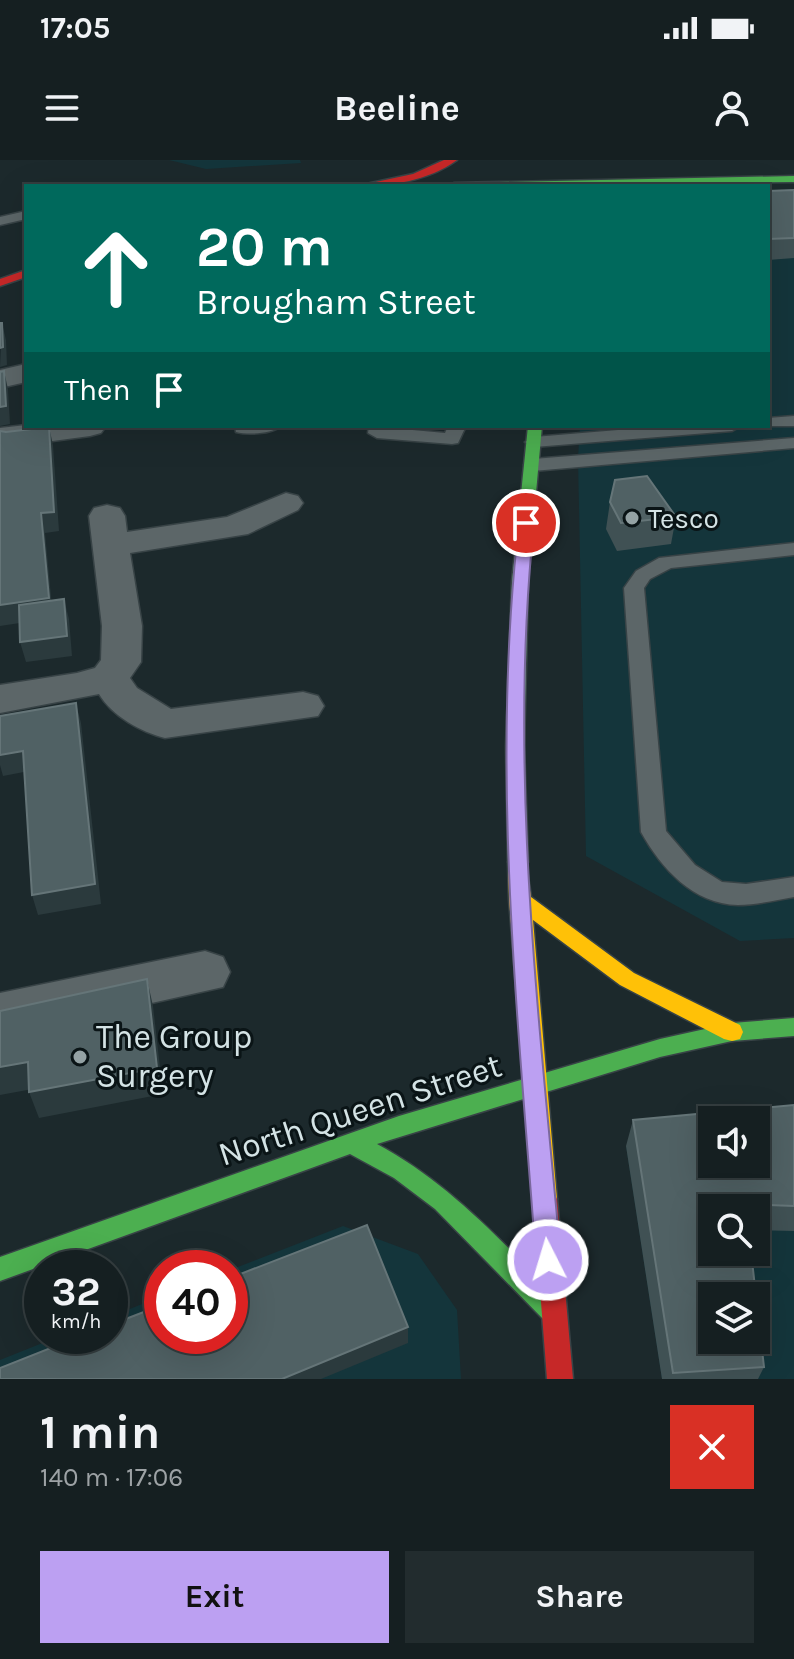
<!DOCTYPE html>
<meta charset="utf-8">
<style>
:root{--surface:#151f21;--page:#222c2e;--text:#f1f3f6;--muted:#9da2a5;--line:#343d3f;--accent:#bca0f2}
body{margin:0;font-family:Karla,sans-serif;background:var(--page);color:var(--text);height:100vh;display:flex;flex-direction:column;font-size:30px;white-space:nowrap}
*{box-sizing:border-box;margin:0}
p{font-size:26px;color:var(--muted)}
.icon{flex:none;width:44px;height:44px;fill:none;stroke:currentColor;stroke-width:2;stroke-linecap:round;stroke-linejoin:round}
.map{position:relative;height:1219px;overflow:hidden}
.sheet{display:flex;flex-direction:column;background:var(--surface);flex:1}
.sheet>*{flex:none}
.hud{position:absolute;left:24px;top:24px;width:746px;height:244px;border-radius:0px;box-shadow:0 8px 32px #0002,0 0 0 2px var(--line);background:#00695c;color:#fff;overflow:hidden}
.buttons{position:absolute;left:698px;top:946px;display:grid;gap:16px}
.buttons a{display:grid;place-items:center;width:72px;height:72px;border-radius:0px;background:var(--surface);box-shadow:0 8px 32px #0002,0 0 0 2px var(--line);font-size:40px}
.speed{position:absolute;left:24px;top:1090px;display:flex;gap:16px;font-size:40px;font-weight:700;text-align:center}
.speed>*{display:grid;place-content:center;width:104px;height:104px;border-radius:50%;background:var(--surface);box-shadow:0 8px 32px #0002,0 0 0 2px var(--line);line-height:1}
.speed small{font-size:20px;font-weight:400}
.speed .limit{border:12px solid #d22;background:#fff;color:#111}
.pin{position:absolute;display:grid;place-items:center;width:68px;height:68px;color:#fff;margin:-34px;border:4px solid #fff;border-radius:50%;box-shadow:0 2px 8px #0007}
.me{position:absolute;width:88px;margin:-44px;rotate:355deg;stroke-linejoin:round;filter:drop-shadow(0 0 6px #0008)}
.turn{display:flex;align-items:center;gap:28px;height:168px;padding:0 40px;font-size:36px}
.turn .icon{width:104px;height:104px;stroke-width:2.5}
.turn b{display:block;font-size:56px;line-height:68px}
.then{display:flex;align-items:center;height:76px;padding:0 40px;background:#0003;gap:16px;font-size:30px}
.round{display:grid;place-items:center;flex:none;width:84px;height:84px;border-radius:0px;background:var(--page)}
.head{display:flex;align-items:center;justify-content:space-between;height:136px;padding:0 40px}
h1{font-size:48px;font-weight:700;line-height:60px}
.action{display:flex;gap:16px;margin-top:auto;padding:16px 40px}
.action a{flex:1;height:92px;border-radius:0px;background:var(--accent);color:#111;font-size:32px;font-weight:700;line-height:92px;text-align:center}
.action a+a{background:var(--page);color:var(--text)}
.status{display:flex;justify-content:space-between;align-items:center;height:56px;padding:0 40px;background:var(--surface);direction:ltr}
.status svg{height:22px;fill:currentColor}
header{display:flex;justify-content:space-between;align-items:center;height:104px;padding:0 40px;background:var(--surface);font-size:36px;font-weight:700}
.map>svg:first-child{display:block}
.built{fill:#14353b;fill-rule:evenodd}
.lines{fill:none;stroke-linecap:round;stroke-linejoin:round}
.lane-casing{stroke:#384346;stroke-width:3}
.street-casing{stroke:#384346;stroke-width:3}
.fast-casing{stroke:#384346;stroke-width:3}
.slow-casing{stroke:#384346;stroke-width:3}
.jam-casing{stroke:#384346;stroke-width:3}
.lane{fill:#5c6668;fill-rule:evenodd}
.street{fill:#5c6668;fill-rule:evenodd}
.fast{fill:#4caf50;fill-rule:evenodd}
.slow{fill:#ffc107;fill-rule:evenodd}
.jam{fill:#c62828;fill-rule:evenodd}
.wall{fill:#405154}
.shaded-wall{fill:#2b3a3d}
.building{fill:#506164;stroke:#657578;stroke-width:2;fill-rule:evenodd}
.route{fill:#bca0f2;stroke:#7a689d;stroke-width:2}
.poi-dot{fill:#94a2a4;stroke:#0a1416;stroke-width:3}
.labels{text-anchor:middle;dominant-baseline:central;stroke-width:6;stroke-linejoin:round;paint-order:stroke}
.poi-label{font-size:28px;fill:#d4e3e5;stroke:#0a1416;text-anchor:start}
.near-poi-label{font-size:34px;fill:#d4e3e5;stroke:#0a1416;text-anchor:start}
.near-street-label{font-size:34px;fill:#d4e3e5;stroke:#0a1416}
</style>
<div class="status"><b>17:05</b><svg viewBox="0 0 49 12"><path d="M0 12V9h3v3zM5 12V6h3v6zM10 12V3h3v9zM15 12V0h3v12zM26 1h20v11H26zM47 4h2v5h-2z"/></svg></div>
<header><svg class="icon" aria-label="menu" viewBox="0 0 24 24"><path d="M4 6h16M4 12h16M4 18h16"/></svg>Beeline<svg class="icon" aria-label="person" viewBox="0 0 24 24"><circle cx="12" cy="8" r="4"/><path d="M4 21q1-7 8-7t8 7"/></svg></header>
<div class="map">
<svg width="794" height="1219" viewBox="0 0 794 1219">
<rect width="100%" height="100%" fill="#1c292c"/>
<path class="built" d="M 169,0 L 300,0 L 301,3 L 206,9 Z
M 794,46 L 794,778 L 740,781 L 586,696 L 578,298 L 580,266 L 768,266 L 768,48 Z
M 794,970 L 794,1219 L 662,1219 L 626,986 L 712,978 L 712,1004 L 756,1004 ZM 712,1048 L 756,1048 L 756,1092 L 712,1092 ZM 712,1136 L 756,1136 L 756,1180 L 712,1180 Z
M 343,1066 L 418,1094 L 457,1150 L 461,1219 L 0,1219 L 0,1200 L 60,1176 L 110,1176 L 110,1157 L 162,1136 L 162,1176 L 230,1176 L 230,1110 Z"/>
<g class="lines">
<g class="lane-casing">
<path id="lane" d="M 26,51 L 26,59 L 0,65 L 0,57 Z
M 794,256 L 794,266 L 761,266 L 768,266 L 768,258 Z
M 235,266 L 281,266 C 271,274 248,275 236,272 Z
M 369,266 L 445,273 L 448,266 L 466,266 L 458,283 L 452,284 L 377,278 L 368,273 Z
M 666,266 L 741,266 L 732,271 L 534,287 L 525,282 L 534,277 Z
M 794,278 L 794,288 L 533,311 L 524,305 L 533,299 Z
M 794,383 L 794,395 L 671,408 L 650,419 L 644,428 L 666,671 L 695,705 L 722,722 L 746,724 L 794,717 L 794,737 C 775,740 757,745 738,745 C 693,744 661,708 641,672 L 624,428 L 636,411 L 659,398 Z"/>
</g>
<g class="street-casing">
<path id="street" d="M 26,204 L 26,222 L 0,228 L 0,210 Z
M 26,265 L 26,266 L 106,266 L 101,273 L 90,276 L 0,288 L 0,268 Z
M 286,333 L 298,336 L 303,343 L 298,350 L 248,374 L 130,393 L 142,466 L 141,502 L 130,518 L 137,528 L 171,549 L 303,532 L 318,536 L 324,546 L 318,556 L 165,578 C 141,572 112,556 99,534 L 0,553 L 0,525 L 77,513 L 95,508 L 101,500 L 102,466 L 89,356 L 94,348 L 107,345 L 120,348 L 125,356 L 127,372 L 227,357 Z
M 205,791 L 223,797 L 230,812 L 223,827 L 0,877 L 0,833 Z"/>
</g>
<g class="fast-casing">
<path id="fast" d="M 794,16 L 794,22 L 449,26 L 454,23 Z
M 528,266 L 542,266 L 528,422 L 524,586 L 528,702 L 525,707 L 511,707 L 508,702 L 506,586 L 512,422 Z
M 794,858 L 794,876 L 732,881 L 660,897 L 377,984 C 450,1023 504,1084 562,1142 L 566,1151 L 562,1160 L 553,1164 L 544,1160 L 435,1049 L 394,1018 L 350,994 L 0,1121 L 0,1097 L 399,956 L 660,879 L 732,863 Z"/>
</g>
<g class="slow-casing">
<path id="slow" d="M 518,695 L 525,697 L 531,737 L 634,813 L 740,865 L 743,872 L 740,879 L 732,881 L 724,879 L 620,825 L 533,760 L 557,1039 L 553,1047 L 545,1050 L 537,1047 L 533,1039 L 509,739 L 508,702 L 511,697 Z"/>
</g>
<g class="jam-casing">
<path id="jam" d="M 444,0 L 457,0 C 428,21 392,26 357,26 L 413,14 Z
M 26,110 L 26,117 L 0,126 L 0,119 Z
M 545,1028 L 553,1031 L 557,1039 L 573,1219 L 547,1219 L 533,1039 L 537,1031 Z"/>
</g>
<use href="#lane" class="lane"/>
<use href="#street" class="street"/>
<use href="#fast" class="fast"/>
<use href="#slow" class="slow"/>
<use href="#jam" class="jam"/>
</g>
<path class="wall" d="M 794,30 L 794,98 L 768,100 L 768,31 Z
M 402,266 L 442,266 L 442,270 Z
M 610,342 L 676,357 L 671,384 L 617,391 L 606,369 Z
M 794,945 L 794,1071 L 756,1070 L 756,1048 L 712,1048 L 764,1207 L 758,1219 L 662,1219 L 626,986 L 633,960 Z"/>
<path class="shaded-wall" d="M 2,163 L 6,180 L 7,205 L 0,207 Z
M 4,211 L 8,229 L 10,264 L 0,266 L 0,247 Z
M 49,267 L 53,285 L 59,371 L 45,373 L 53,458 L 0,466 L 0,445 L 41,353 Z
M 64,439 L 69,459 L 72,496 L 26,502 L 20,482 Z
M 76,543 L 81,563 L 101,744 L 38,755 L 32,735 Z
M 23,591 L 29,611 L 3,616 L 0,605 L 0,595 Z
M 147,819 L 153,846 L 163,934 L 39,958 L 29,932 Z
M 28,902 L 38,928 L 0,935 L 0,907 Z
M 408,1167 L 408,1183 L 321,1219 L 282,1219 Z"/>
<path class="building" d="M 794,30 L 794,78 L 768,79 L 768,31 Z
M 0,163 L 2,163 L 3,187 L 0,188 Z
M 4,211 L 6,246 L 0,247 L 0,212 Z
M 49,267 L 54,352 L 41,353 L 49,438 L 0,445 L 0,271 L 6,272 Z
M 647,316 L 676,357 L 621,363 L 610,342 L 615,320 Z
M 64,439 L 67,476 L 20,482 L 19,445 Z
M 76,543 L 95,724 L 32,735 L 23,591 L 0,595 L 0,556 Z
M 147,819 L 157,908 L 29,932 L 28,902 L 0,907 L 0,851 Z
M 794,945 L 794,1046 L 745,1044 L 745,1048 L 712,1048 L 712,1092 L 751,1092 L 756,1136 L 712,1136 L 712,1180 L 756,1180 L 756,1138 L 764,1207 L 673,1213 L 633,960 ZM 712,960 L 756,960 L 756,1004 L 712,1004 Z
M 367,1065 L 408,1167 L 282,1219 L 0,1219 L 0,1208 L 81,1176 L 110,1176 L 110,1165 L 162,1145 L 162,1176 L 230,1176 L 230,1118 Z"/>
<path class="route" d="M 526,359 L 534,363 C 508,609 539,856 561,1100 L 557,1109 L 548,1112 L 539,1109 L 536,1100 C 518,855 490,608 519,363 Z"/>
<g class="poi-dot">
<circle cx="632" cy="358" r="8"/>
<circle cx="80" cy="897" r="8"/>
</g>
<g class="labels">
<g class="poi-label">
<text x="648" y="358">Tesco</text>
</g>
<g class="near-poi-label">
<text x="96" y="877">The Group<tspan x="96" dy="39">Surgery</tspan></text>
</g>
<g class="near-street-label">
<text transform="translate(360 950) rotate(-18)">North Queen Street</text>
</g>
</g>
</svg>
<div class="buttons">
<a><svg class="icon" aria-label="sound" viewBox="0 0 24 24"><path d="M4 9h4l5-4v14l-5-4H4zM17 9q2 3 0 6"/></svg></a>
<a><svg class="icon" aria-label="search" viewBox="0 0 24 24"><circle cx="10" cy="10" r="6"/><path d="M15 15l6 6"/></svg></a>
<a><svg class="icon" aria-label="layers" viewBox="0 0 24 24"><path d="M12 4l9 5-9 5-9-5zM3 14l9 5 9-5"/></svg></a>
</div>
<div class="speed"><div>32<small>km/h</small></div><div class="limit">40</div></div>
<div class="pin" style="left:526px;top:363px;background:#d93025"><svg class="icon" aria-label="arrive" viewBox="0 0 24 24"><path d="M6 21V4h12l-3 4 3 4H6"/></svg></div>
<svg class="me" style="left:548px;top:1100px" viewBox="-20 -20 40 40"><circle r="17" fill="#bca0f2" stroke="#fff" stroke-width="3"/><path d="M0-11L8 9 0 5-8 9z" fill="#fff"/></svg>
<div class="hud">
<div class="turn"><svg class="icon" aria-label="ahead" viewBox="0 0 24 24"><path d="M12 20V5M6 11l6-6 6 6"/></svg><div><b>20 m</b>Brougham Street</div></div>
<div class="then">Then<svg class="icon" aria-label="arrive" viewBox="0 0 24 24"><path d="M6 21V4h12l-3 4 3 4H6"/></svg></div>
</div>
</div>
<section class="sheet">
<div class="head"><div><h1>1 min</h1><p>140 m · 17:06</p></div><a class="round" style="background:#d93025;color:#fff"><svg class="icon" aria-label="close" viewBox="0 0 24 24"><path d="M6 6l12 12M18 6L6 18"/></svg></a></div>
<div class="action"><a>Exit</a><a>Share</a></div>
</section>
